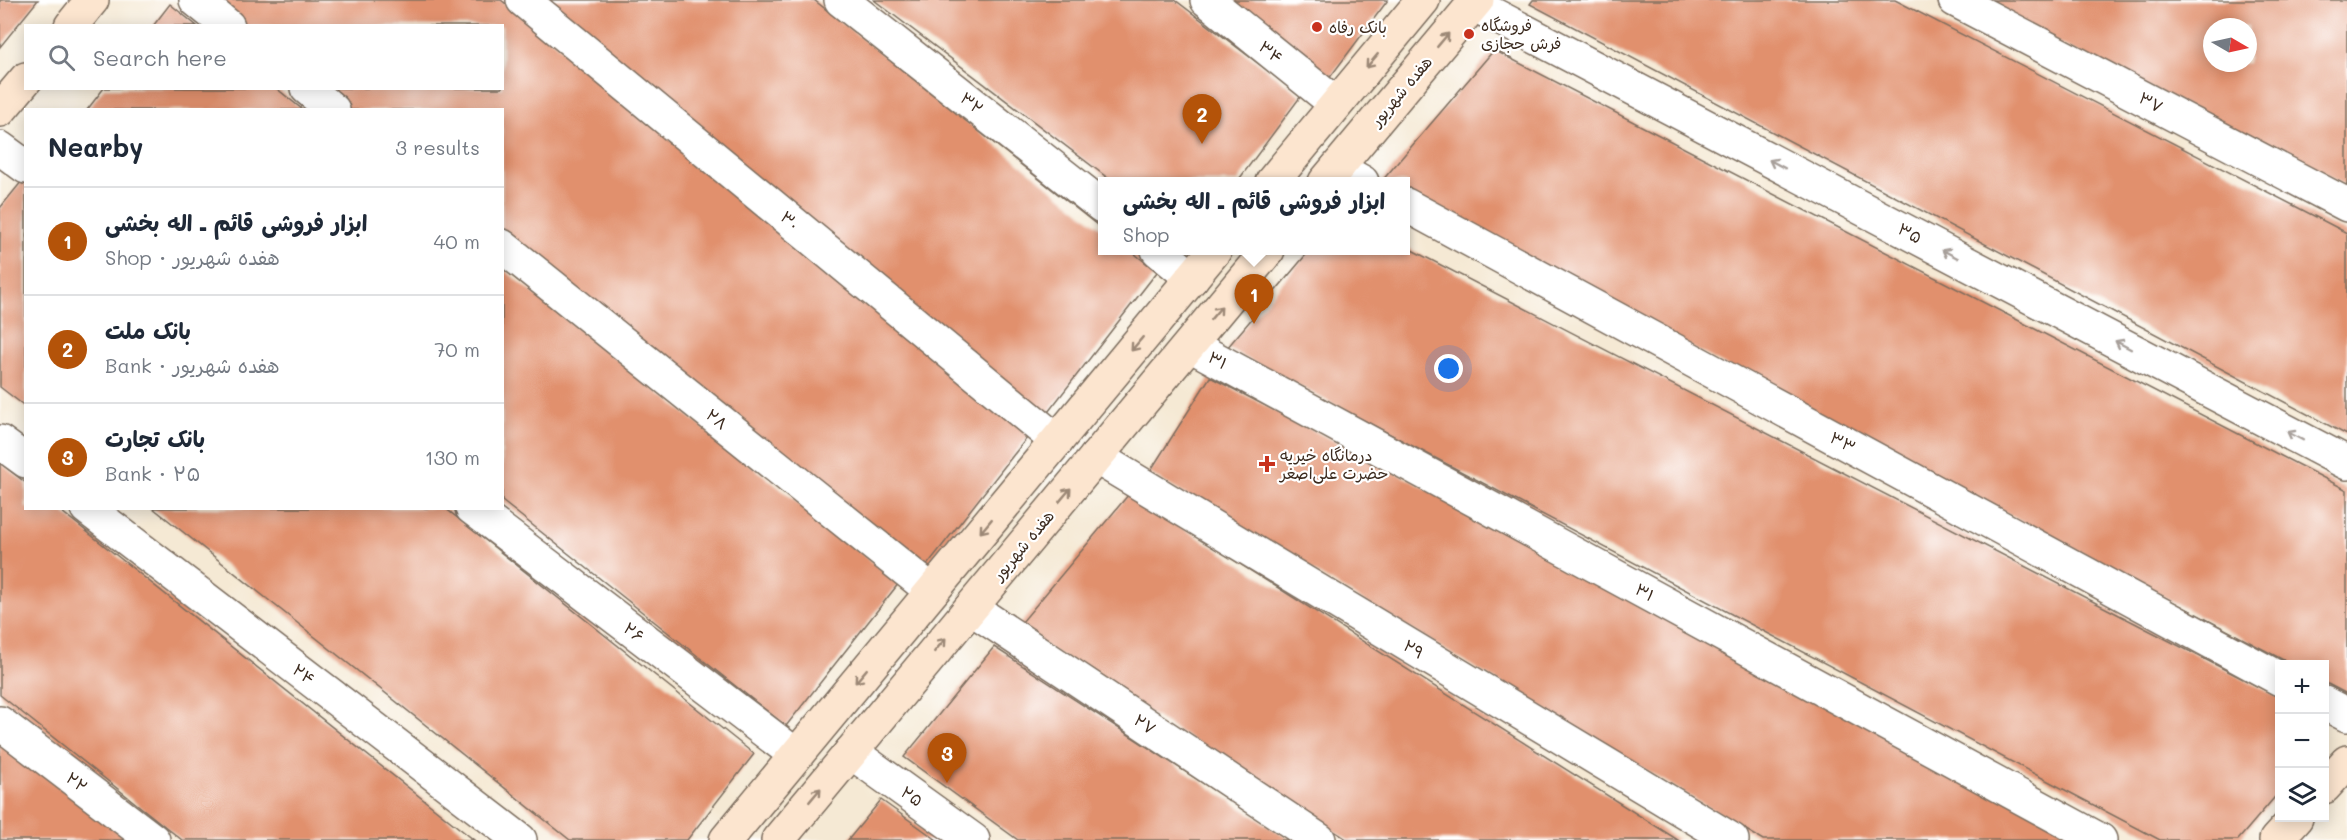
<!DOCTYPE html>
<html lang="en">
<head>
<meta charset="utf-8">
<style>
  body { margin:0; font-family:Mali,"Playpen Sans Arabic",sans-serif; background:#f2f2f3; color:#1f2937 }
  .controls { position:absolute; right:18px; bottom:18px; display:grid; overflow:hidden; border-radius:0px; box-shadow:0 3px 15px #0003 }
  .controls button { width:54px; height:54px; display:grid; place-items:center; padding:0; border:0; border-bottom:2px solid #e0e1e3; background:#fff; color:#1f2937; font:30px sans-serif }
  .compass { position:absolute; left:2203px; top:18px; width:54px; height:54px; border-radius:50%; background:#fff; box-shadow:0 3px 15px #0003; rotate:99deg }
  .you { position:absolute; left:1449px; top:369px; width:21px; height:21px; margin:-15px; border:4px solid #fff; border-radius:50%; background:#1a73e8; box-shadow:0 0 0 9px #1a73e833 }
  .badge { display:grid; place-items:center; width:39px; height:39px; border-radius:50%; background:#b45309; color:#fff; font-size:20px; font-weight:700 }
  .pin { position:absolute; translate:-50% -50px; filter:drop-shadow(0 2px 3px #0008) }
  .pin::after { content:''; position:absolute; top:32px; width:21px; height:18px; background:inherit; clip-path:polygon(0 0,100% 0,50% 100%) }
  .popup { position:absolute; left:1098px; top:177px; width:312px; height:78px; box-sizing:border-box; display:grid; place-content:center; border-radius:0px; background:#fff; filter:drop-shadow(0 2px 4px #0005); font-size:20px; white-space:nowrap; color:#747a83 }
  .popup b { font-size:22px; color:#1f2937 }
  .popup::after { content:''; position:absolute; left:50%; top:100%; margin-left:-12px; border:12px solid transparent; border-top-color:#fff }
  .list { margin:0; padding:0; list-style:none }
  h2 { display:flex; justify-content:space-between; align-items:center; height:78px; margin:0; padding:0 24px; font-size:26px }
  h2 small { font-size:20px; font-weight:400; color:#747a83 }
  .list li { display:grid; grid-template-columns:39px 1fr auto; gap:18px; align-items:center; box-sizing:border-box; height:108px; padding:0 24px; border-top:2px solid #e0e1e3 }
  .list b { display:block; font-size:22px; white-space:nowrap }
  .list p { margin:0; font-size:20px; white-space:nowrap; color:#747a83 }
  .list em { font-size:20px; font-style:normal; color:#747a83 }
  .icon { flex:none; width:33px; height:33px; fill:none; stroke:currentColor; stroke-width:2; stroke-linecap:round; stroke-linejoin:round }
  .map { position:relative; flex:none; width:2347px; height:840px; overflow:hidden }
  .search { position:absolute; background:#fff; box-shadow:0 3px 15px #0003; left:24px; top:24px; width:480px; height:66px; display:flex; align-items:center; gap:15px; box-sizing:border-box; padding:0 21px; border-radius:0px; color:#747a83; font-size:22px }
  .panel { position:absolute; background:#fff; box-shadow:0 3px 15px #0003; left:24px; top:108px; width:480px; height:402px; border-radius:0px }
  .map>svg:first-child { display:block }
</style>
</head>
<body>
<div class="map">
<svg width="2347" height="840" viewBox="0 0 2347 840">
  <rect width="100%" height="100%" fill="#fff"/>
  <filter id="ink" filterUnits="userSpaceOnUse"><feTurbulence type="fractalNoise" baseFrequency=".0167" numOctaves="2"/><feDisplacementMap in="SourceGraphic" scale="12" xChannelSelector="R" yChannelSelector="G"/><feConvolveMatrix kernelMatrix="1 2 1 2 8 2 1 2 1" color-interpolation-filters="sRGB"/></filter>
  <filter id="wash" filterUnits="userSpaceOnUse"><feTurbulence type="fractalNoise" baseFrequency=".008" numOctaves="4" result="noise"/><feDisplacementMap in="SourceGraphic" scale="24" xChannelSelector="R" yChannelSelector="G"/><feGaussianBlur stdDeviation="1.35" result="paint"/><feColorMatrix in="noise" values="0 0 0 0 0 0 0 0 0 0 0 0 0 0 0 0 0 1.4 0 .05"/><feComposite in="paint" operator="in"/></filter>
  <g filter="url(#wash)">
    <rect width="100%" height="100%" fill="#f5e9d4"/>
    <g id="blocks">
      <path fill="#e1906d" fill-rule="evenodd" d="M 0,0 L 38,0 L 0,47 Z
        M 208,0 L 501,0 L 1037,425 L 924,569 L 502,234 L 502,110 L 346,110 L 320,88 L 502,88 L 502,26 L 240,26 Z
        M 522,0 L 814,0 L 1102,229 L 1102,250 L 1130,250 L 1157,272 L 1045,416 Z
        M 874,0 L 1175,0 L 1301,96 L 1237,182 L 1113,182 Z
        M 1207,0 L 1388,0 L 1322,88 Z
        M 1533,0 L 1895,0 L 2347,233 L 2347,435 L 1530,4 Z
        M 1971,0 L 2347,0 L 2347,186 ZM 2212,27 L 2248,27 L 2248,63 L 2212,63 Z
        M 170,4 L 197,26 L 153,26 Z
        M 1494,50 L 2347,490 L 2347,694 L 2324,682 L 2324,664 L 2291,664 L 1406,197 L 1406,182 L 1381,182 Z
        M 104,88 L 276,88 L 303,110 L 87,110 Z
        M 26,176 L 26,407 L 0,387 L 0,208 Z
        M 1406,247 L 2280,698 L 2280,791 L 2238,840 L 2160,840 L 1227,348 L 1310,250 L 1406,250 Z
        M 502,268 L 899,583 L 786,726 L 502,501 Z
        M 1210,377 L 2108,840 L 1763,840 L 1149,473 Z
        M 0,463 L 26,483 L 26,508 L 57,508 L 474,840 L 182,840 L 0,695 Z
        M 1129,494 L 1678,840 L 1348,840 L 1017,628 Z
        M 153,508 L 445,508 L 754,754 L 687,840 L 570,840 Z
        M 994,647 L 1290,840 L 1018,840 L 904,757 Z
        M 0,738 L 129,840 L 0,840 Z
        M 881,800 L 937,840 L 848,840 Z"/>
    </g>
  </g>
  <g filter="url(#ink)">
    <use href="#blocks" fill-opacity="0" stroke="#7c6d5e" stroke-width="1.5"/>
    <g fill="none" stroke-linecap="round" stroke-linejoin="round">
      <g stroke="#7c6d5e" stroke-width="36">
        <path id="street" d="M 196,0 L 228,26
          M 523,0 L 1057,441
          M 841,0 L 1102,206
          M 1207,0 L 1336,104
          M 1955,0 L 2347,205
          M 1473,4 L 2347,463
          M 307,88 L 333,110
          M 0,148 L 26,167
          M 1337,168 L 1362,182
          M 1406,205 L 2280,679
          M 502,246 L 932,591
          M 1158,250 L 1192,278
          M 1190,345 L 2100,840
          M 0,442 L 26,461
          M 1096,457 L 1732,840
          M 87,508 L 520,840
          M 472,508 L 796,755
          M 971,608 L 1319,840
          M 2324,703 L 2347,715
          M 0,723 L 153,840
          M 851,752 L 973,840"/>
      </g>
      <g stroke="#7c6d5e" stroke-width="36">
        <path id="secondary" d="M 71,26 L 92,0
          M 0,110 L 26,79
          M 1272,182 L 1423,0
          M 1325,182 L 1477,0
          M 2324,787 L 2347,762
          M 726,840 L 1215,250
          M 778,840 L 1268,250
          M 2276,840 L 2296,818"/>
      </g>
      <use href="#street" stroke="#fff" stroke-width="33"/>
      <use href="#secondary" stroke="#fce5cf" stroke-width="33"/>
    </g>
    <defs><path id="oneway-shaft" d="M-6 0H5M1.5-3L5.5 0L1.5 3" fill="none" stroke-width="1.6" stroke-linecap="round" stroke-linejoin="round" transform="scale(1.5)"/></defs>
    <g stroke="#9c8876">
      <use href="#oneway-shaft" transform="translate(1443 40) rotate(-50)"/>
      <use href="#oneway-shaft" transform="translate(1372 61) rotate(130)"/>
      <use href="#oneway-shaft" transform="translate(1216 313) rotate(-50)"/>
      <use href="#oneway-shaft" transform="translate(1137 344) rotate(130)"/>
      <use href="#oneway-shaft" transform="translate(1065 495) rotate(-50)"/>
      <use href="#oneway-shaft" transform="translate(986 526) rotate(130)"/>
      <use href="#oneway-shaft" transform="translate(940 645) rotate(-50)"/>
      <use href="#oneway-shaft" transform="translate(861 676) rotate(130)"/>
      <use href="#oneway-shaft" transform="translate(815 795) rotate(-50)"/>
    </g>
    <g stroke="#a79f9a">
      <use href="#oneway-shaft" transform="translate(1777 164) rotate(-152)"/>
      <use href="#oneway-shaft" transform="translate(1950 254) rotate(-152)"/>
      <use href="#oneway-shaft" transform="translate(2123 345) rotate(-152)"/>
      <use href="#oneway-shaft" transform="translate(2295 436) rotate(-152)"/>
    </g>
  </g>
  <g fill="#c8321e" stroke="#fff" stroke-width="2">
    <circle cx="1317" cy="27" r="6"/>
    <circle cx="1469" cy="34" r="6"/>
    <path d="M1264 455h6v6h6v6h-6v6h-6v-6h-6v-6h6z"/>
  </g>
  <g text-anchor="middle" stroke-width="4.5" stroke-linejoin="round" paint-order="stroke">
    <g font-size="16" fill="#3b2a1e" stroke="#fff" text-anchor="start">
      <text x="1481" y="31">فروشگاه<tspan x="1481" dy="18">فرش حجازی</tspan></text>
      <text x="1329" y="33">بانک رفاه</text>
      <text x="1280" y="461">درمانگاه خیریه<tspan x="1280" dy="18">حضرت علی‌اصغر</tspan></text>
    </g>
    <g font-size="16" fill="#3b2a1e" stroke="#fff">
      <text transform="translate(1271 52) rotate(39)" y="6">۳۴</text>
      <text transform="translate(1401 91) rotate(-50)" y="6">هفده شهریور</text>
      <text transform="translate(2151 102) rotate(28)" y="6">۳۷</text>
      <text transform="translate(972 103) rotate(38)" y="6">۳۲</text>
      <text transform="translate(790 220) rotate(40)" y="6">۳۰</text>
      <text transform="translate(1910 233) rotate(28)" y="6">۳۵</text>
      <text transform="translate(1218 360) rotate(29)" y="6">۳۱</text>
      <text transform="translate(717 419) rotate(39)" y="6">۲۸</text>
      <text transform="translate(1843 442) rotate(28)" y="6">۳۳</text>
      <text transform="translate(1023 545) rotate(-50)" y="6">هفده شهریور</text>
      <text transform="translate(1645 592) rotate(29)" y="6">۳۱</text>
      <text transform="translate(634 632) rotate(37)" y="6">۲۶</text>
      <text transform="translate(1414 649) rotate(31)" y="6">۲۹</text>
      <text transform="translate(304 674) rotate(37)" y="6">۲۴</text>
      <text transform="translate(1145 724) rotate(34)" y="6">۲۷</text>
      <text transform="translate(77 782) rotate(37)" y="6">۲۲</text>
      <text transform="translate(912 796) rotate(36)" y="6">۲۵</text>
    </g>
  </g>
</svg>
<div class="controls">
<button>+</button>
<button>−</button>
<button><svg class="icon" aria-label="layers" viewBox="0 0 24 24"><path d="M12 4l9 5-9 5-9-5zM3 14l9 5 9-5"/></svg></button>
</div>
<svg class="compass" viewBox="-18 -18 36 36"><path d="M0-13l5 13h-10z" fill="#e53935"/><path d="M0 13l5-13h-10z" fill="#747a83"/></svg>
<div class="you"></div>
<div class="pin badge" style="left:1254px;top:324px">1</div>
<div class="popup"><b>ابزار فروشی قائم ـ اله بخشی</b>Shop</div>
<div class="pin badge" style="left:1202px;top:144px">2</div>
<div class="pin badge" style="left:947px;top:783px">3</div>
<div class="search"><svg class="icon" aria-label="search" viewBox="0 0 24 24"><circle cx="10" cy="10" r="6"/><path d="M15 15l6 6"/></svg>Search here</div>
<section class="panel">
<h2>Nearby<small>3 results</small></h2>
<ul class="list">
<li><span class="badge">1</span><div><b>ابزار فروشی قائم ـ اله بخشی</b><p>Shop · هفده شهریور</p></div><em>40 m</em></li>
<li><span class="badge">2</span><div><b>بانک ملت</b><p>Bank · هفده شهریور</p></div><em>70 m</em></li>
<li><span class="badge">3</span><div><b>بانک تجارت</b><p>Bank · ۲۵</p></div><em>130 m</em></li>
</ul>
</section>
</div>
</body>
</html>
